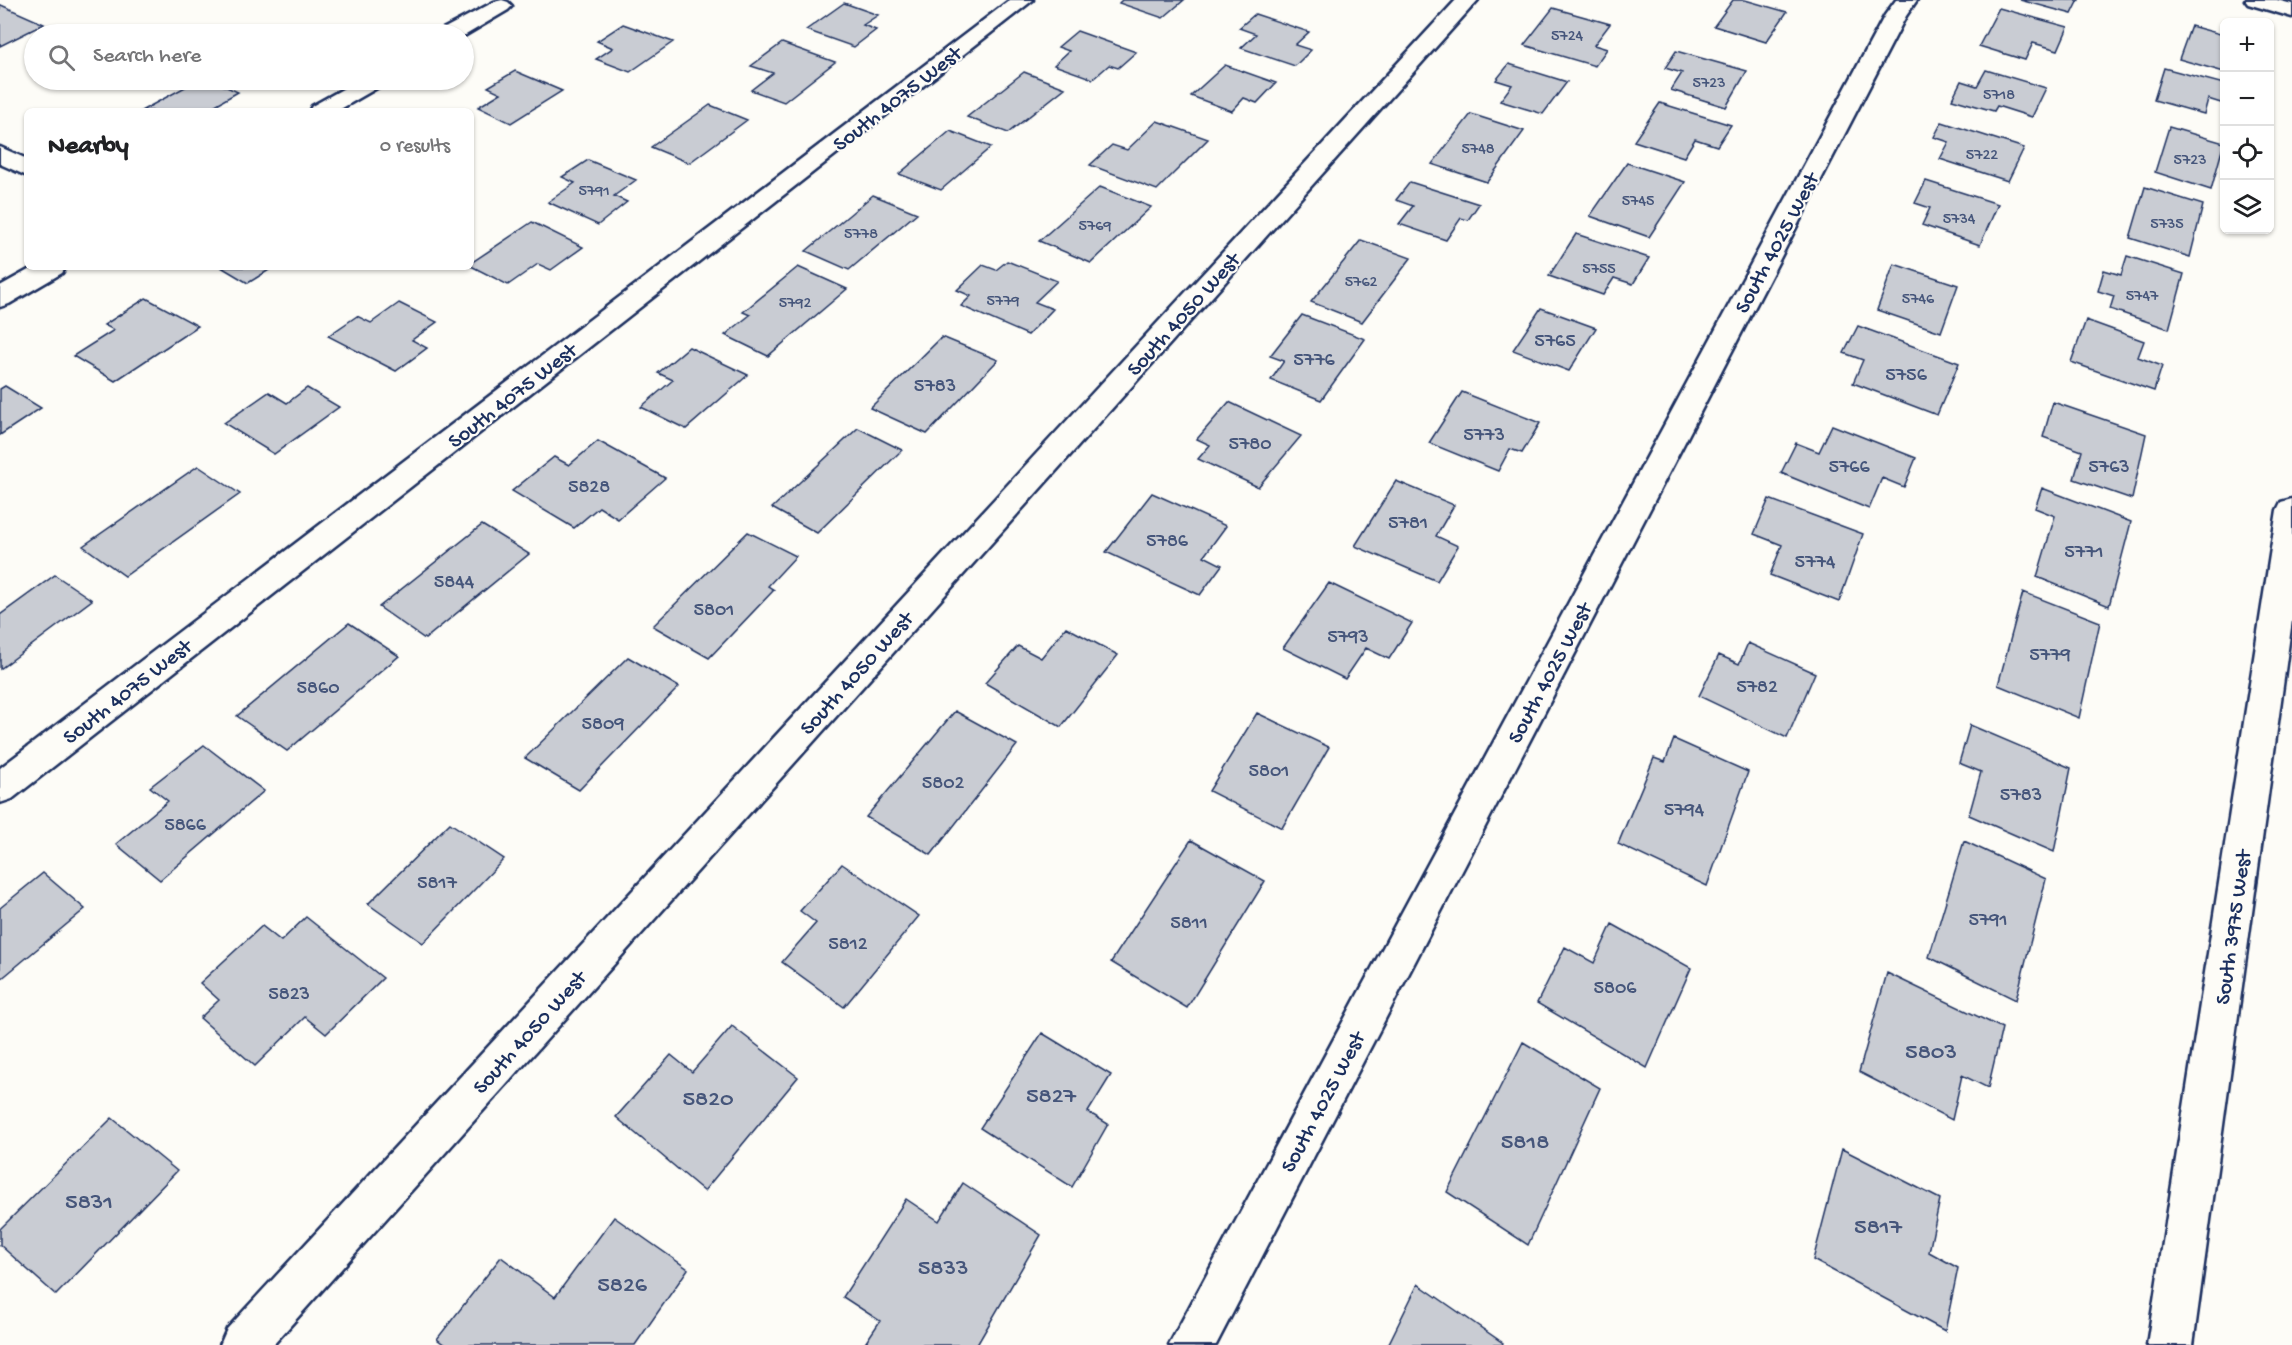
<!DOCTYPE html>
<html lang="en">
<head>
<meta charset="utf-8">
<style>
  body { margin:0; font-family:"Gochi Hand",sans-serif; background:#f2f2f2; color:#202124 }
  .controls { position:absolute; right:18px; top:18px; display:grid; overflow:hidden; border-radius:9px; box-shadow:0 2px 4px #0004 }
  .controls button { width:54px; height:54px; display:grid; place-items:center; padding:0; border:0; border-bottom:2px solid #e0e0e0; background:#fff; color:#202124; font:30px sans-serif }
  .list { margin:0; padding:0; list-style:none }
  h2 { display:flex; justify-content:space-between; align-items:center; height:78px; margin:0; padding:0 24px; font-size:26px }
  h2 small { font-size:20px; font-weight:400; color:#757577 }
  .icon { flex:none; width:33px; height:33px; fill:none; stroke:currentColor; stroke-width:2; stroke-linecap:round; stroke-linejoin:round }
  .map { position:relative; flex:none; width:2292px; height:1345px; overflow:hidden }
  .search { position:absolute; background:#fff; box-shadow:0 2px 4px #0004; left:24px; top:24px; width:450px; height:66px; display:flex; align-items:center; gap:15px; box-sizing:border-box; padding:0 21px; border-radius:33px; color:#757577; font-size:22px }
  .panel { position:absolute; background:#fff; box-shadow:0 2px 4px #0004; left:24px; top:108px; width:450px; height:162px; border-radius:9px }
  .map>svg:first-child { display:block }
</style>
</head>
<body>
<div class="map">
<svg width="2292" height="1345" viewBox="0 0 2292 1345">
  <rect width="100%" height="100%" fill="#fdfcf7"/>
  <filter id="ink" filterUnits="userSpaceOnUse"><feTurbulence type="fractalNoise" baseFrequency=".0167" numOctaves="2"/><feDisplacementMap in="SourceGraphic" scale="12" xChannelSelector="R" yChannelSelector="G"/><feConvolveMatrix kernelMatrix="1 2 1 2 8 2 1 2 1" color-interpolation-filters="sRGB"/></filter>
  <g filter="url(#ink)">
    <path fill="#c9ccd3" stroke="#1b2f5e" stroke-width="1.5" d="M 1122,0 L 1184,0 L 1163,18 L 1119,3 Z
      M 1733,0 L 1745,0 L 1787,12 L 1766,42 L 1714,26 Z
      M 2020,0 L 2079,0 L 2072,14 Z
      M 844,3 L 878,15 L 863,25 L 876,30 L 854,47 L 806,30 Z
      M 0,5 L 1,5 L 44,24 L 0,46 Z
      M 1553,8 L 1610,24 L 1594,45 L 1607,49 L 1595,66 L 1524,45 Z
      M 1999,8 L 2068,27 L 2058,50 L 2033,43 L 2025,60 L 1979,46 Z
      M 1255,14 L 1309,32 L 1295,45 L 1311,50 L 1295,66 L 1241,48 L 1256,34 L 1239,28 Z
      M 330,24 L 354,34 L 310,34 Z
      M 623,24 L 673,42 L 630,72 L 596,59 L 613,48 L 597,41 Z
      M 2191,26 L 2224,35 L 2224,72 L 2179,59 Z
      M 1077,31 L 1136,52 L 1118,68 L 1109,65 L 1093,79 L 1054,65 L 1069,51 L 1058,47 Z
      M 782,43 L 835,62 L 784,102 L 751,90 L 773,73 L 751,66 Z
      M 1676,51 L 1747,71 L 1726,107 L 1671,90 L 1682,73 L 1665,68 Z
      M 1509,64 L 1567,82 L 1543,114 L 1500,101 L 1512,85 L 1496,80 Z
      M 1225,65 L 1276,83 L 1257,103 L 1244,98 L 1232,111 L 1191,96 Z
      M 2164,68 L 2224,84 L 2224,104 L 2208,99 L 2204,114 L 2154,100 Z
      M 1986,70 L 2046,88 L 2032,117 L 1997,106 L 1994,111 L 1952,99 L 1961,81 L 1977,86 Z
      M 515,71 L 562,91 L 511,123 L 478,107 L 501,93 L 488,87 Z
      M 1024,72 L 1065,88 L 1008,133 L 967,117 Z
      M 61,80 L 93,80 L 76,88 Z
      M 198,80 L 211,80 L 238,92 L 205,111 L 141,111 Z
      M 1660,103 L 1731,125 L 1717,146 L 1695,139 L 1684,157 L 1634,141 Z
      M 710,105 L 747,120 L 689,163 L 651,147 Z
      M 1471,114 L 1524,131 L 1487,182 L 1432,164 Z
      M 1157,121 L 1208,139 L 1157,190 L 1090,165 L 1112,145 L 1127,150 Z
      M 1942,122 L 2024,148 L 2008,181 L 1940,159 L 1949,142 L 1934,137 Z
      M 2169,127 L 2224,143 L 2211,190 L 2155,172 Z
      M 950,131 L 991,147 L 941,190 L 899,174 Z
      M 588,160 L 636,180 L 614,196 L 627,202 L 598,225 L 548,202 L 575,183 L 562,177 Z
      M 1627,163 L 1685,182 L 1649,237 L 1590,216 Z
      M 1926,181 L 1998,204 L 1980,245 L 1922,225 L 1930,208 L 1915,203 Z
      M 1410,182 L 1479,204 L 1468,220 L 1461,218 L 1446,240 L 1399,224 L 1413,206 L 1396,200 Z
      M 1100,187 L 1151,207 L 1091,263 L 1039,241 Z
      M 2145,187 L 2203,205 L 2190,257 L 2130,238 Z
      M 873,195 L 917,213 L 849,270 L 806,251 Z
      M 532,222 L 583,247 L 551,270 L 538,264 L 508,285 L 471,266 L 471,263 Z
      M 1576,234 L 1649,258 L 1633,284 L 1614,278 L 1603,295 L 1549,276 Z
      M 1361,240 L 1411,258 L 1362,322 L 1311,302 Z
      M 2127,256 L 2184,274 L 2169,329 L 2110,309 L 2114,296 L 2098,291 L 2104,270 L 2121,275 Z
      M 1007,261 L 1057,281 L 1035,302 L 1053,309 L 1028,335 L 961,306 L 971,296 L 957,290 L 983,265 L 996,270 Z
      M 1894,264 L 1958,285 L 1941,332 L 1877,310 Z
      M 221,267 L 274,267 L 248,283 Z
      M 798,267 L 847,289 L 768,356 L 725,335 L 750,315 L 743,312 Z
      M 146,298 L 198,326 L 115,381 L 73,356 L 114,330 L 104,325 Z
      M 399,303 L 437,322 L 412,340 L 427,348 L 396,371 L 328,336 L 357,316 L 371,323 Z
      M 1541,308 L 1596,328 L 1569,371 L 1513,350 Z
      M 1302,315 L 1365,339 L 1321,400 L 1271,380 L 1284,361 L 1270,356 Z
      M 2086,320 L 2144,341 L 2138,357 L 2162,366 L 2154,391 L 2071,362 Z
      M 1858,326 L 1959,363 L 1937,415 L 1853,383 L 1863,360 L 1844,353 Z
      M 942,337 L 998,360 L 927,434 L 870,408 Z
      M 689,347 L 748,375 L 686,429 L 641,407 L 673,380 L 658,373 Z
      M 5,386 L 41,408 L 0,435 L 0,389 Z
      M 307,388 L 339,407 L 274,454 L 224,423 L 269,392 L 287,403 Z
      M 1462,392 L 1540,423 L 1522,453 L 1510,449 L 1498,471 L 1429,443 Z
      M 1229,402 L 1301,436 L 1258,487 L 1198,459 L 1210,445 L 1197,439 Z
      M 2053,402 L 2146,434 L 2132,499 L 2074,479 L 2082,451 L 2043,437 Z
      M 1832,425 L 1916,458 L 1904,487 L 1882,478 L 1869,509 L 1781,473 L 1796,443 L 1819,452 Z
      M 858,428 L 902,450 L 817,533 L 772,508 Z
      M 598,441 L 665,478 L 618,519 L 599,507 L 574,528 L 512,491 L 554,457 L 569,465 Z
      M 198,466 L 240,494 L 125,576 L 83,546 Z
      M 1396,481 L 1454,505 L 1436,536 L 1458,546 L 1437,581 L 1355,546 Z
      M 2042,488 L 2131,522 L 2109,606 L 2037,577 L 2055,516 L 2035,508 Z
      M 1152,493 L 1226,526 L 1204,556 L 1222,565 L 1200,595 L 1106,552 Z
      M 1769,499 L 1863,534 L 1839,602 L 1770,575 L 1782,545 L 1754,534 Z
      M 482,525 L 529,554 L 425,639 L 379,607 Z
      M 748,532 L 796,556 L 768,586 L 774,590 L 709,658 L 653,626 Z
      M 55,575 L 92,600 L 0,669 L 0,615 Z
      M 1329,583 L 1412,623 L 1389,659 L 1366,648 L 1345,679 L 1283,648 Z
      M 2023,592 L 2100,622 L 2079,718 L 1998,685 Z
      M 349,623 L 399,656 L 287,751 L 237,716 Z
      M 1066,627 L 1118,655 L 1061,727 L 985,683 L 1018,646 L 1041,658 Z
      M 1748,643 L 1815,673 L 1787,738 L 1699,696 L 1719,655 L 1739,664 Z
      M 628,657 L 679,687 L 579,790 L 525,758 Z
      M 955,711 L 1017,745 L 931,855 L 866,817 Z
      M 1257,713 L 1329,747 L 1282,828 L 1209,791 Z
      M 1970,725 L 2071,768 L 2054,852 L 1969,815 L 1981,772 L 1959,763 Z
      M 1674,739 L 1748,772 L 1707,886 L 1618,844 L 1654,758 L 1665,762 Z
      M 204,745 L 264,791 L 160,880 L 116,844 L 168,801 L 150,787 Z
      M 450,823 L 504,859 L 423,943 L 368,904 Z
      M 1191,840 L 1265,881 L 1187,1008 L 1111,962 Z
      M 1964,841 L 2046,879 L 2016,1000 L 1929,957 Z
      M 842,864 L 919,916 L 844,1007 L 782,962 L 816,923 L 800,911 Z
      M 43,873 L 85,909 L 0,980 L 0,908 Z
      M 306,917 L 383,978 L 326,1034 L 305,1017 L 255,1066 L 200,1018 L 219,1000 L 200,983 L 262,926 L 281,941 Z
      M 1612,924 L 1691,968 L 1647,1068 L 1537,1003 L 1565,947 L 1594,963 Z
      M 1887,973 L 2002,1028 L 1988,1088 L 1962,1075 L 1952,1120 L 1859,1072 Z
      M 732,1026 L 798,1077 L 704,1191 L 616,1117 L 671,1055 L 692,1072 Z
      M 1042,1033 L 1111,1075 L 1088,1112 L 1108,1124 L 1072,1187 L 980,1128 Z
      M 1523,1042 L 1600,1088 L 1528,1245 L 1447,1192 Z
      M 112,1118 L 177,1171 L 56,1295 L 0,1245 L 0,1229 Z
      M 1842,1149 L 1940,1199 L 1929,1252 L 1958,1268 L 1945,1331 L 1813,1260 Z
      M 963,1183 L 1041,1235 L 977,1345 L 864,1345 L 880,1321 L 843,1297 L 906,1199 L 939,1221 Z
      M 614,1217 L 688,1269 L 635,1345 L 445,1345 L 437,1339 L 501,1257 L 555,1297 Z
      M 1418,1284 L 1503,1343 L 1502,1345 L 1388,1345 Z"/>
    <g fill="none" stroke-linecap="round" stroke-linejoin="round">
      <g stroke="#1b2f5e" stroke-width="5">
        <path id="street" d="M 502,0 L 508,2 L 512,6 L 508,10 L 464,36 L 440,34 L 443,29 L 494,2 Z
          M 1010,0 L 1033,0 L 12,799 L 0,803 L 0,768 Z
          M 1456,0 L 1478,0 L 273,1345 L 220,1345 L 227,1329 Z
          M 1896,0 L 1917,0 L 1906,16 L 1216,1345 L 1169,1345 L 1885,15 Z
          M 2245,0 L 2277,0 L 2292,4 L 2292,17 L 2248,4 Z
          M 359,80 L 385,80 L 382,85 L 337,111 L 309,111 L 312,106 Z
          M 0,147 L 27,159 L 27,176 L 0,164 Z
          M 34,267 L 66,267 L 62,273 L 9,304 L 0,307 L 0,286 Z
          M 2292,499 L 2292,620 L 2193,1345 L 2147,1345 L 2277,510 L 2281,502 Z"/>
      </g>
      <use href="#street" fill="#fdfcf7" fill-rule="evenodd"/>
    </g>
  </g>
  <g text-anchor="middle" stroke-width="4.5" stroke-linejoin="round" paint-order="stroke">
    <g font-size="16" fill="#46567b">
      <text x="1567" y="40">5724</text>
      <text x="1709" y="87">5723</text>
      <text x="1999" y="99">5718</text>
      <text x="1478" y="153">5748</text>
      <text x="1982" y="159">5722</text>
      <text x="2190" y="164">5723</text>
      <text x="594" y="195">5791</text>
      <text x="1638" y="205">5745</text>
      <text x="1959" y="223">5734</text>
      <text x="2167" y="228">5735</text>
      <text x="1095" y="230">5769</text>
      <text x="861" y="238">5778</text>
      <text x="1599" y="273">5755</text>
      <text x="1361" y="286">5762</text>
      <text x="2142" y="300">5747</text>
      <text x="1918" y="303">5746</text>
      <text x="1003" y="305">5779</text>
      <text x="795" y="307">5792</text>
    </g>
    <g font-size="20" fill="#46567b">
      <text x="1555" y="346">5765</text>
      <text x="1314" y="365">5776</text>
      <text x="1906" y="380">5756</text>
      <text x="935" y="391">5783</text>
      <text x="1484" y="440">5773</text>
      <text x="1250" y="449">5780</text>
      <text x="1849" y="472">5766</text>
      <text x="2109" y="472">5763</text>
      <text x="589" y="492">5828</text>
      <text x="1408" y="528">5781</text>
      <text x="1167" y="546">5786</text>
      <text x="2084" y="557">5771</text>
      <text x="1815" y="567">5774</text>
      <text x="454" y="587">5844</text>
      <text x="714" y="615">5801</text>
      <text x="1348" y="642">5793</text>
      <text x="2050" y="660">5779</text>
      <text x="1757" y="692">5782</text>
      <text x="318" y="693">5860</text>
      <text x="603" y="729">5809</text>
      <text x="1269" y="776">5801</text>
      <text x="943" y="788">5802</text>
      <text x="2021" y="800">5783</text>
      <text x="1684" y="815">5794</text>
      <text x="185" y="830">5866</text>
      <text x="437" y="888">5817</text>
      <text x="1988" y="925">5791</text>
      <text x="1189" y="928">5811</text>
      <text x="848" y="949">5812</text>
      <text x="1615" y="993">5806</text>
      <text x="289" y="999">5823</text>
    </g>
    <g font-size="22" fill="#1b2f5e" stroke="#fdfcf7">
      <text transform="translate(896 97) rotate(-38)" y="8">South 4075 West</text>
      <text transform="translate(1775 242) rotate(-62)" y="8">South 4025 West</text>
      <text transform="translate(1182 313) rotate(-48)" y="8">South 4050 West</text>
      <text transform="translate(511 394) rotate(-38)" y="8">South 4075 West</text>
      <text transform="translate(855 672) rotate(-48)" y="8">South 4050 West</text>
      <text transform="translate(1548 672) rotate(-62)" y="8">South 4025 West</text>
      <text transform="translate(126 690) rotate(-38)" y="8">South 4075 West</text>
      <text transform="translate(2231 927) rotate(-82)" y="8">South 3975 West</text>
      <text transform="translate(528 1031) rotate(-48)" y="8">South 4050 West</text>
      <text transform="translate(1321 1101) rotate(-62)" y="8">South 4025 West</text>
    </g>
    <g font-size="24" fill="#46567b">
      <text x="1931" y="1058">5803</text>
      <text x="1051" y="1102">5827</text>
      <text x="708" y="1105">5820</text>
      <text x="1525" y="1148">5818</text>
      <text x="89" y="1208">5831</text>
      <text x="1878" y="1233">5817</text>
      <text x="943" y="1274">5833</text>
      <text x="622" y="1291">5826</text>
    </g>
  </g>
</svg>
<div class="controls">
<button>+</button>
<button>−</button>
<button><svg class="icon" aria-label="locate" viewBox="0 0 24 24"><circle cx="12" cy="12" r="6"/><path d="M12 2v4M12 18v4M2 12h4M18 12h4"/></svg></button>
<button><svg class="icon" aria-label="layers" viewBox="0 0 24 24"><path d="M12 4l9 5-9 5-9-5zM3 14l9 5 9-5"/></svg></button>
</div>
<div class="search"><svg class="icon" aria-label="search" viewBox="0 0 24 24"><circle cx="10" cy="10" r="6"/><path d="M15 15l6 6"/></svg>Search here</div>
<section class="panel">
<h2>Nearby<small>0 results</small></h2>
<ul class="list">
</ul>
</section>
</div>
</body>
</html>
